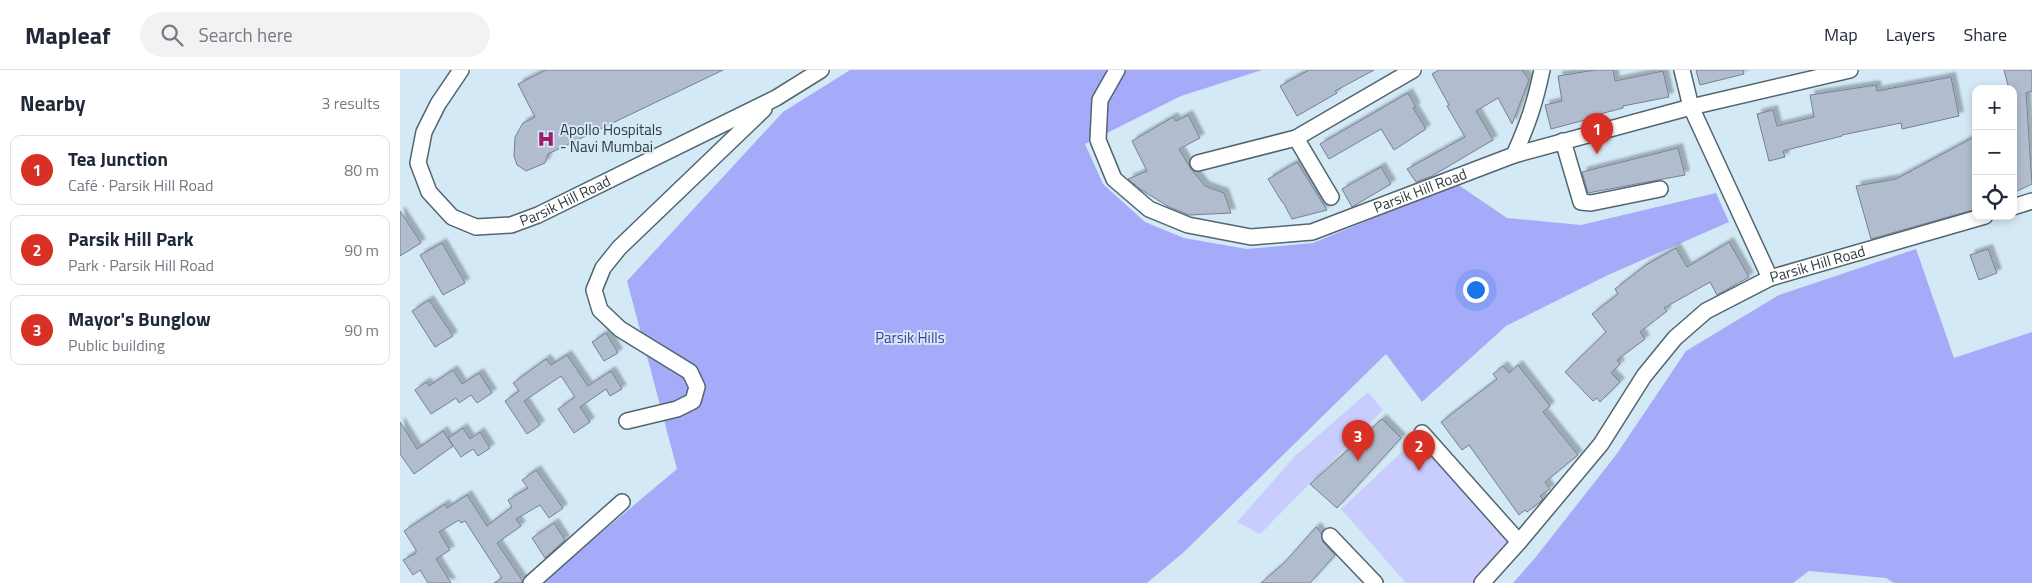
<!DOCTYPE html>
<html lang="en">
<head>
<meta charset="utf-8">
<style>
  body { margin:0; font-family:"Titillium Web",sans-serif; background:#f2f2f3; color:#1f2937 }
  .controls { position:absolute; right:15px; top:15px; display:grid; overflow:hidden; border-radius:10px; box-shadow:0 2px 8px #0003 }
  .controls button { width:45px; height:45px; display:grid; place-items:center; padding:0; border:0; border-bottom:1px solid #e0e1e3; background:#fff; color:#1f2937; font:25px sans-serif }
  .you { position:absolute; left:1075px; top:219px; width:18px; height:18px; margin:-12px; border:4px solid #fff; border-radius:50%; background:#1a73e8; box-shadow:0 0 0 8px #1a73e833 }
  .badge { display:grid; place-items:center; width:32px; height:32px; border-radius:50%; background:#d93025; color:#fff; font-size:16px; font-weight:700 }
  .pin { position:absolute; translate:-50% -41px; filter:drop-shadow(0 1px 2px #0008) }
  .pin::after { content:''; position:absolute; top:26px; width:18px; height:15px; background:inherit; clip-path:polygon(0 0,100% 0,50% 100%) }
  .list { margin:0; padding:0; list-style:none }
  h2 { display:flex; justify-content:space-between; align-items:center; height:65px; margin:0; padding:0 20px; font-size:21px }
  h2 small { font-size:16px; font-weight:400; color:#747a83 }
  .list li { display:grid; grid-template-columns:32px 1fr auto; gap:15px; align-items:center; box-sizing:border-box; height:70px; margin:0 10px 10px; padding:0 10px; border:1px solid #e0e1e3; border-radius:10px }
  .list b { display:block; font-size:19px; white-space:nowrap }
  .list p { margin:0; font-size:16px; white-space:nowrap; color:#747a83 }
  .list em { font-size:16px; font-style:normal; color:#747a83 }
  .icon { flex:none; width:28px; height:28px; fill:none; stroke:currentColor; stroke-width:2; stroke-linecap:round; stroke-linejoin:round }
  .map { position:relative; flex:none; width:1632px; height:513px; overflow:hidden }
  header { display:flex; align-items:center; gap:30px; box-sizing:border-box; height:70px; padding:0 25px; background:#fff; border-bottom:1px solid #e0e1e3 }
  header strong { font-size:24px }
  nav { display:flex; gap:28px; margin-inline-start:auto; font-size:18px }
  .search { width:350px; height:45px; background:#f2f2f3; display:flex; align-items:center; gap:12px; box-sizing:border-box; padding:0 18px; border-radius:28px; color:#747a83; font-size:19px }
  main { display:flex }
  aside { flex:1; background:#fff }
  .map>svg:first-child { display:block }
</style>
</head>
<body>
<header>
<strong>Mapleaf</strong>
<div class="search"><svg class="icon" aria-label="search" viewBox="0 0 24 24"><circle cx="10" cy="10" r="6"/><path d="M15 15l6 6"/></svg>Search here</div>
<nav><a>Map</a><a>Layers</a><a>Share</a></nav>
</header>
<main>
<aside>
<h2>Nearby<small>3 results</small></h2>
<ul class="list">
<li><span class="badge">1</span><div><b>Tea Junction</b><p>Café · Parsik Hill Road</p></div><em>80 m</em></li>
<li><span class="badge">2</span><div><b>Parsik Hill Park</b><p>Park · Parsik Hill Road</p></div><em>90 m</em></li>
<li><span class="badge">3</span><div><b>Mayor's Bunglow</b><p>Public building</p></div><em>90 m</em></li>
</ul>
</aside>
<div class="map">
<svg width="1632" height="513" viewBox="0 0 1632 513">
  <defs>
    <filter id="shadow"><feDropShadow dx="4.5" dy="-4.5" stdDeviation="1" flood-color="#0004"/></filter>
  </defs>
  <rect width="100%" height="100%" fill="#d4e9f6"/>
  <path fill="#c9cdfd" d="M 968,322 L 983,340 L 860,464 L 837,452 L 895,386 Z
    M 1022,363 L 1119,472 L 1082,513 L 1006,513 L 941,439 Z"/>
  <path fill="#a6abf9" d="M 450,0 L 862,0 L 781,26 L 685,74 L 703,114 L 745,152 L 784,168 L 847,179 L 913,173 L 1057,114 L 1107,148 L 1181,155 L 1316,123 L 1329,152 L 1208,205 L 1106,256 L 1022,332 L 986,284 L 784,482 L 747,513 L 141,513 L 277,399 L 227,211 L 383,42 Z
    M 1516,179 L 1554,288 L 1632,262 L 1632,513 L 1494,513 L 1486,508 L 1409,501 L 1393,513 L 1113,513 L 1135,488 L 1216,385 L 1286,281 L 1379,225 Z"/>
  <path fill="#b1bdcf" stroke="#758192" filter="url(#shadow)" d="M 146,0 L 323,0 L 148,84 L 145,93 L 126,101 L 117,95 L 114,86 L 115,67 L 123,53 L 135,47 L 118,14 Z
    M 909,0 L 974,0 L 935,21 L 937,23 L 897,46 L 880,16 Z
    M 1039,0 L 1122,0 L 1129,10 L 1112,54 L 1098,28 L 1076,41 L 1093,70 L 1032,106 L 1016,112 L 1007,99 L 1065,67 L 1047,36 L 1049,35 L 1032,4 Z
    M 1195,0 L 1213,0 L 1215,11 L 1263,1 L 1269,27 L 1223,36 L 1223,38 L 1200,44 L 1200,46 L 1151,59 L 1145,35 L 1162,31 L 1158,6 Z
    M 1296,0 L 1343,0 L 1344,4 L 1300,15 Z
    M 1604,0 L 1632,0 L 1632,21 L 1626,23 L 1632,114 L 1613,123 L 1613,19 L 1609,19 Z
    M 1551,7 L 1559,46 L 1502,59 L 1501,53 L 1442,65 L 1442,66 L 1383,81 L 1385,87 L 1369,91 L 1357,44 L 1373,40 L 1377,56 L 1414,47 L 1410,25 L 1476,15 L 1477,21 Z
    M 1008,23 L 1016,37 L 1013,38 L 1026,59 L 994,80 L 981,59 L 929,89 L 920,74 Z
    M 788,45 L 800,68 L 779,79 L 791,99 L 805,116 L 824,123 L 831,143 L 789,145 L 769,137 L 740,119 L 728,109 L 747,101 L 732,71 L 773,47 L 776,51 Z
    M 1576,66 L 1576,139 L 1471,169 L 1456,116 L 1496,109 Z
    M 1278,78 L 1285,105 L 1188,123 L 1182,102 Z
    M 897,92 L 927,140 L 892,149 L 883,132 L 882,132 L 868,109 Z
    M 981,97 L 991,114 L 952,137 L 942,119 Z
    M 0,141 L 21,173 L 0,186 Z
    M 1329,172 L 1349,207 L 1317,225 L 1310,212 L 1264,238 L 1267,241 L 1240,262 L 1245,269 L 1217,290 L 1220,294 L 1211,303 L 1220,312 L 1200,332 L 1197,328 L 1193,331 L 1165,302 L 1206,262 L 1192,244 L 1218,224 L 1215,219 L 1246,195 L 1276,178 L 1287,197 Z
    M 42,173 L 65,213 L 43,225 L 20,185 Z
    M 1588,179 L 1597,203 L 1579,210 L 1570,185 Z
    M 29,230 L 53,266 L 35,277 L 12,241 Z
    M 206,263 L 218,283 L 204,291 L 192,272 Z
    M 167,285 L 188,316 L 211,301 L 222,319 L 210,326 L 206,319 L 180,337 L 190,352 L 174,363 L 158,339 L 175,327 L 161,306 L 124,331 L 140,355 L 127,364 L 105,331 L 119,321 L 113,313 L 146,289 L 151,295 Z
    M 1118,295 L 1150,336 L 1143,342 L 1178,385 L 1145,412 L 1150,419 L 1140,426 L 1143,429 L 1139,433 L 1127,442 L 1125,440 L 1119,445 L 1069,375 L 1062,380 L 1041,352 L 1097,309 L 1093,304 L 1103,296 L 1109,303 Z
    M 53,300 L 62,314 L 79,303 L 92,323 L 77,333 L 71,325 L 59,333 L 56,328 L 31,344 L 15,320 L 26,312 L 29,316 Z
    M 982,349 L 1001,368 L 937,438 L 910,414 Z
    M 0,352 L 17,379 L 43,361 L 53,376 L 14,404 L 0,384 Z
    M 63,358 L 70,369 L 80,362 L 90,378 L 78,386 L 73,379 L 61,387 L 48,368 Z
    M 136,400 L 163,438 L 149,448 L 140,435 L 116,449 L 121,456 L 97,473 L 122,510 L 122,513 L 94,513 L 102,508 L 65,451 L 61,453 L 59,450 L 39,462 L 50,480 L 36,489 L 51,513 L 28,513 L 20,500 L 13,505 L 3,490 L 16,483 L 16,480 L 4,461 L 45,434 L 47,438 L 67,425 L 87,456 L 112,437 L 108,430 L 128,418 L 122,410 Z
    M 154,453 L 165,470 L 145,488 L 132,468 Z
    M 916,457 L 921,463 L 923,472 L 935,485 L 910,513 L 861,513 L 884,493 Z"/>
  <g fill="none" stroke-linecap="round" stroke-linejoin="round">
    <g stroke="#526570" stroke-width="18">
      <g id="street">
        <path id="s1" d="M 61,0 L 38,34 L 24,62 L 18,93 L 29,122 L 52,147 L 76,157 L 111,155 L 138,145 L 376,28 L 421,0"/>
        <path id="s2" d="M 717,0 L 700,30 L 698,70 L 714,109 L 749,139 L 788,155 L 851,167 L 912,162 L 1114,85 L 1291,37 L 1450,0"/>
        <path d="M 1282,0 L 1291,37 L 1370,208"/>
        <path d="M 1163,71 L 1181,132 L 1191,133 L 1260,119"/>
        <path d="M 1114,85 C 1128,54 1135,33 1142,0"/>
        <path d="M 798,93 L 896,68"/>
        <path d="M 931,127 L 896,68 L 1013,0"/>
        <path d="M 1613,137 L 1632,131"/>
        <path d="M 227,351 L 277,339 L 293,331 L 297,317 L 290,302 L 220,259 L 200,240 L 194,220 L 203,198 L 219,178 L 364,39"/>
        <path d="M 1022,363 L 1119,472"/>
        <path d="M 930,466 L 975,513"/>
        <path d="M 131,513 L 222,432"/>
        <path id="s3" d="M 1082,513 L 1119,472 L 1201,374 L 1244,306 L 1275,268 L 1306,241 L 1370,208 L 1585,146"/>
      </g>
    </g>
    <use href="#street" stroke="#fff" stroke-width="15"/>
  </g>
  <defs>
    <g id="hospital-bare" transform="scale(1.35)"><path d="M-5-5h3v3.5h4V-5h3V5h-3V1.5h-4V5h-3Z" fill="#9f1c6c" stroke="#d4e9f6" stroke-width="2.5" paint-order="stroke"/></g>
  </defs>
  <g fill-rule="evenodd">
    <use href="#hospital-bare" x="146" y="69"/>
  </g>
  <g text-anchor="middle" stroke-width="4" stroke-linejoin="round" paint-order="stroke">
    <g font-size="15" fill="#333b40" stroke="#d4e9f6" text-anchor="start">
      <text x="160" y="65">Apollo Hospitals<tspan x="160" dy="17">- Navi Mumbai</tspan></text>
    </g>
    <g font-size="15" fill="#333b40" stroke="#d4e9f6">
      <text dy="5" stroke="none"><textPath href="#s2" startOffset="446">Parsik Hill Road</textPath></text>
      <text dy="5" stroke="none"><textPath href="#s1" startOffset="289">Parsik Hill Road</textPath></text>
      <text dy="5" stroke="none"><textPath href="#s3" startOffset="475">Parsik Hill Road</textPath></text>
    </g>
    <g font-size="15" fill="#433e97" stroke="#d4e9f6">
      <text x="510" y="273">Parsik Hills</text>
    </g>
  </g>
</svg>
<div class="controls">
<button>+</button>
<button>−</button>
<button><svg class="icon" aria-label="locate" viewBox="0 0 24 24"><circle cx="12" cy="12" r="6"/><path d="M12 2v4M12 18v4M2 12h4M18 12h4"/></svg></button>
</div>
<div class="you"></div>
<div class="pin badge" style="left:1197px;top:84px">1</div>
<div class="pin badge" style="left:1019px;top:401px">2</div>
<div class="pin badge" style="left:958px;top:391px">3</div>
</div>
</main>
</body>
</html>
